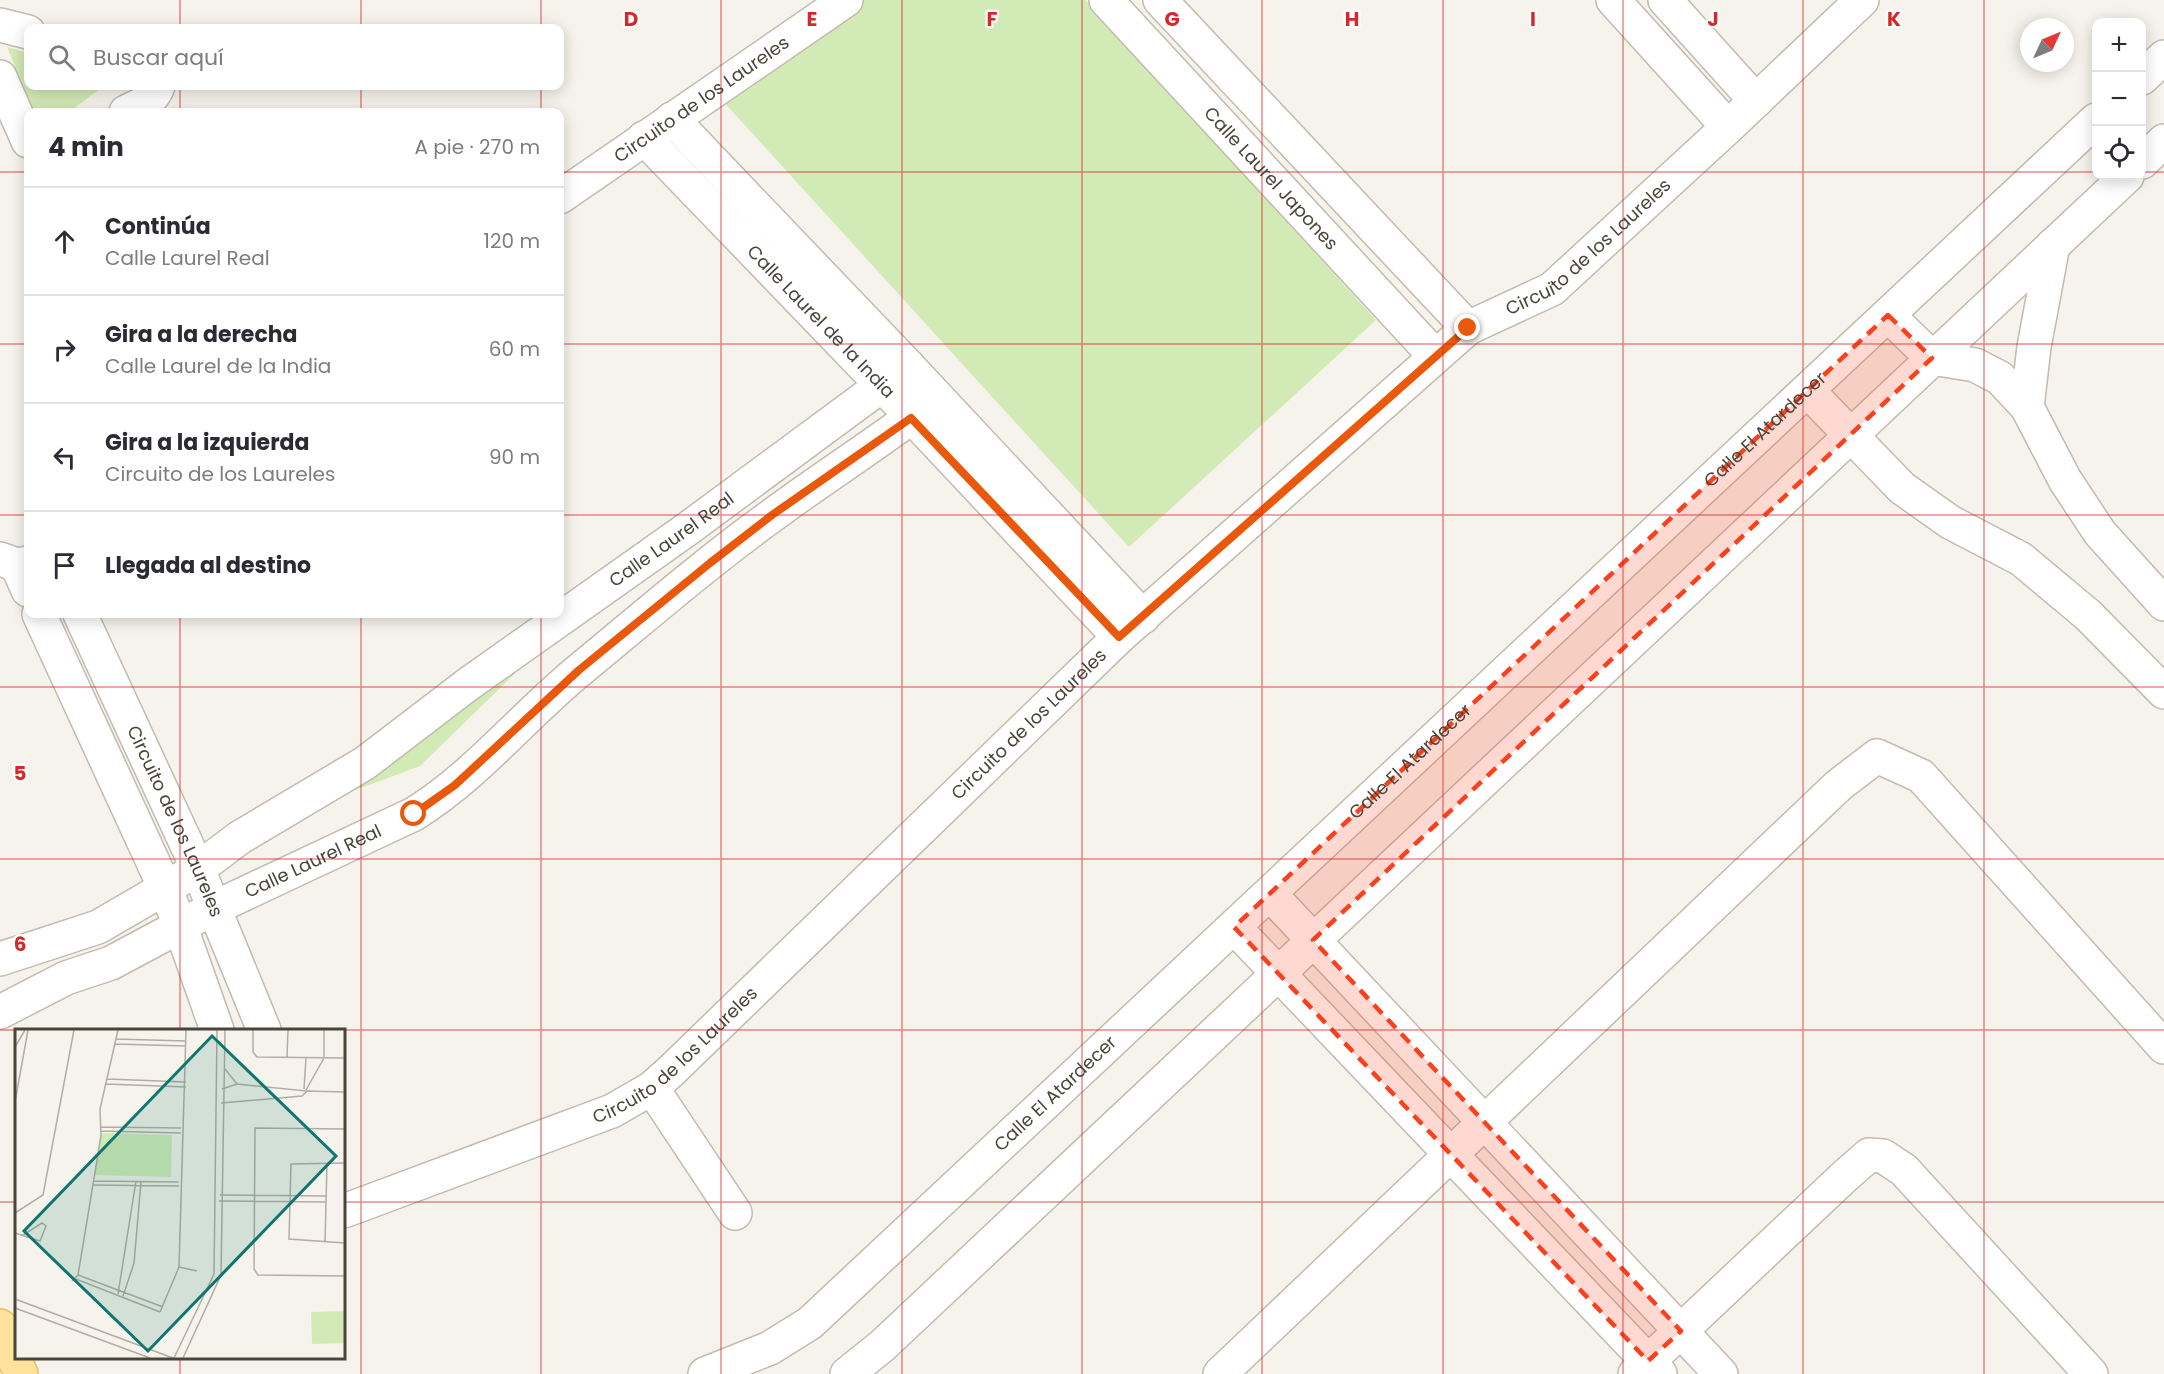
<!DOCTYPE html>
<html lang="es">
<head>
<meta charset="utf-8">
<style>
  body { margin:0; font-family:Poppins,sans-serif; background:#f2f2f3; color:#2b2b33 }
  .controls { position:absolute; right:18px; top:18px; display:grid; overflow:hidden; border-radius:12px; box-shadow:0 3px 15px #0003 }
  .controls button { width:54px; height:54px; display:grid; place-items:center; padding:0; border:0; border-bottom:2px solid #e1e1e2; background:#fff; color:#2b2b33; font:30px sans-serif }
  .compass { position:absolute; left:2020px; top:18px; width:54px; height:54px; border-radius:50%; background:#fff; box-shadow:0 3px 15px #0003; rotate:46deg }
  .stop { position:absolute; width:18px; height:18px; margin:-14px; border:4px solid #ea580c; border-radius:50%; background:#fff }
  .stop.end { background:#ea580c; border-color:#fff; box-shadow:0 2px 6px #0008 }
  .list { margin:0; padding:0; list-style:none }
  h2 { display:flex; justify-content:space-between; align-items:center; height:78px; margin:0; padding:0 24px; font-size:26px }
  h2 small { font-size:20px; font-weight:400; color:#7c7c81 }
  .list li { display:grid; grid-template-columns:39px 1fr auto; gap:18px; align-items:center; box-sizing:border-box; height:108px; padding:0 24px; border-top:2px solid #e1e1e2 }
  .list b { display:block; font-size:22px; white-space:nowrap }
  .list p { margin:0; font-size:20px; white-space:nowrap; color:#7c7c81 }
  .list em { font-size:20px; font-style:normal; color:#7c7c81 }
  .icon { flex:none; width:33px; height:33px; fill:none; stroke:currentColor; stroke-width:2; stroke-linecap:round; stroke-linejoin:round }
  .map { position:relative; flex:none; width:2164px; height:1374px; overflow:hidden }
  .search { position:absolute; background:#fff; box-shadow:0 3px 15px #0003; left:24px; top:24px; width:540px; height:66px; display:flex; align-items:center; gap:15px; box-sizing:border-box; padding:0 21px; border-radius:12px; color:#7c7c81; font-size:22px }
  .panel { position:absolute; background:#fff; box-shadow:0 3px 15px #0003; left:24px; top:108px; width:540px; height:510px; border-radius:12px }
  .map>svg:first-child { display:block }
</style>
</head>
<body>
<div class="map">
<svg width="2164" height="1374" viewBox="0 0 2164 1374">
  <rect width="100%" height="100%" fill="#f6f3ec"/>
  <path fill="#d2eab5" d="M 836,0 L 1085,0 L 1376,320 L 1129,547 L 710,87 Z
    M 7,47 L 28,53 L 28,86 L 104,86 L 69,112 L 34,112 Z
    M 517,632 L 534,655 L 420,766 L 243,832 Z"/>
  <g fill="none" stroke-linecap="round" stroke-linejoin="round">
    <g stroke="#c2bbae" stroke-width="36">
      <g id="minor">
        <path id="s1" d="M 1106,0 L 1435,356"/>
        <path d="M 1160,0 L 1468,328"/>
        <path d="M 1613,0 L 1728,127"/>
        <path d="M 1665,0 L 1756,101"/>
        <path d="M 0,25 L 28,32"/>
        <path d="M 0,77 L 28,141"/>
        <path d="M 2142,78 L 2164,57"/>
        <path d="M 126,112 C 140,105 153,101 158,86"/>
        <path d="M 672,119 L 908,366 L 1143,617"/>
        <path id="s2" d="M 644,138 L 882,385 L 1119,637"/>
        <path d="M 2142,162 L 2164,141"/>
        <path id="s3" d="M 560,197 L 846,0"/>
        <path d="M 1888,315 L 1932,358 L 1975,365 L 2000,378 L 2027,407 L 2065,480 L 2100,533 L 2164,604"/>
        <path d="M 1808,391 L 1902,488 L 1950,522 L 2021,559 L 2088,615 L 2164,692"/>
        <path d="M 2027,407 L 2034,347 L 2053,245"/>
        <path d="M 0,559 L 17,565 L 28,563"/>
        <path d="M 17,565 L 28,590"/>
        <path d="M 39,614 L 165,888 L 180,925 L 217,1030"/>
        <path id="s4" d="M 80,614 L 198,869 L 264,1030"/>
        <path d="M 1270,894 L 1721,1374"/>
        <path d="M 1234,927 L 1660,1374"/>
        <path id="s5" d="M 0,959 L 98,927 L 198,869 L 239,838 L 365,763 L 467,685 L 686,530 L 908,366"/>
        <path id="s6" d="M 0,1012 L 66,978 L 111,963 L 214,908 L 414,814 C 477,775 524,715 582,668 C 644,617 705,564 770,517 C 825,476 883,440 937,398"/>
        <path d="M 652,1088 L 735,1213"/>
        <path id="s7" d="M 344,1211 L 612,1111 L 652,1088 L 671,1071 L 1119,637 L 1468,328 L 1552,289 L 1728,127 L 1862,0"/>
        <path id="s8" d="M 705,1374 L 770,1348 L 810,1323 L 2096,120"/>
        <path d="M 847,1374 L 882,1346 L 2127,176"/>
        <path d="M 1220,1374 L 1839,785 L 1877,756 L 1921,776 L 2164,1047"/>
        <path d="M 1635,1374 L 1845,1176 L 1869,1155 L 1883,1156 L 1904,1170 L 2091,1374"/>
      </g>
    </g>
    <g stroke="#e6c16a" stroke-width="36">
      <path id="major" d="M 0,1326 L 21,1374"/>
    </g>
    <use href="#minor" stroke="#fff" stroke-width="33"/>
    <use href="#major" stroke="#ffe39c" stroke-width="33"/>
  </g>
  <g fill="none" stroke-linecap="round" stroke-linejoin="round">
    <path stroke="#ea580c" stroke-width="8" d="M 414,814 L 455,785 L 579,670 L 710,563 L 772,515 L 911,418 L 1119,637 L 1468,328"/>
  </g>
  <path fill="#fc3f1d" fill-opacity="0.2" stroke="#fc3f1d" stroke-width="4.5" stroke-dasharray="12 8" stroke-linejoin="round" d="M 1888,315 L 1932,358 L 1313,940 L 1681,1331 L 1648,1361 L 1234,927 Z"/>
  <path fill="none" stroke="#d62828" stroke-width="1.5" stroke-opacity="0.55" d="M 180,0 L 180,28M 361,0 L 361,28M 541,0 L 541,28M 721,0 L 721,1374M 902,0 L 902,1374M 1082,0 L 1082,1374M 1262,0 L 1262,1374M 1443,0 L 1443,1374M 1623,0 L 1623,1374M 1803,0 L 1803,1374M 1984,0 L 1984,1374M 180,86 L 180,112M 361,86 L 361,112M 541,86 L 541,112M 0,172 L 28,172M 560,172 L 2096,172M 2142,172 L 2164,172M 0,344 L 28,344M 560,344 L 2164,344M 0,515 L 28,515M 560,515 L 2164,515M 180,614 L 180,1030M 361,614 L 361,1374M 541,614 L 541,1374M 0,687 L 2164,687M 0,859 L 2164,859M 0,1030 L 16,1030M 16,1030 L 344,1030M 344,1030 L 2164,1030M 0,1202 L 16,1202M 344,1202 L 2164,1202M 180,1358 L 180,1374"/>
  <g text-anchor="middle" stroke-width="4.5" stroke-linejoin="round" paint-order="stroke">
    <g font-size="18" fill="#4b4439" stroke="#fff">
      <text dy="6" stroke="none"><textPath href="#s3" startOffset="172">Circuito de los Laureles</textPath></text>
      <text dy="6" stroke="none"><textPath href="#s1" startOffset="243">Calle Laurel Japones</textPath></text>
      <text dy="6" stroke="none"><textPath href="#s7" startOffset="1594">Circuito de los Laureles</textPath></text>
      <text dy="6" stroke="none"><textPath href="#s2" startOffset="255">Calle Laurel de la India</textPath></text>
      <text dy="6" stroke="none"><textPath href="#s8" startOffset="1425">Calle El Atardecer</textPath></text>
      <text dy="6" stroke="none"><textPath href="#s5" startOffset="796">Calle Laurel Real</textPath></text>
      <text dy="6" stroke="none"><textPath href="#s7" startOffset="856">Circuito de los Laureles</textPath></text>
      <text dy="6" stroke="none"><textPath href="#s8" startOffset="939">Calle El Atardecer</textPath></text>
      <text dy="6" stroke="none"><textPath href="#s4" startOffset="228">Circuito de los Laureles</textPath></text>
      <text dy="6" stroke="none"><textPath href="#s6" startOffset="348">Calle Laurel Real</textPath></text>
      <text dy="6" stroke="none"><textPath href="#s7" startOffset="370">Circuito de los Laureles</textPath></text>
      <text dy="6" stroke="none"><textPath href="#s8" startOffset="453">Calle El Atardecer</textPath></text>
    </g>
  </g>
  <g transform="translate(15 1029)">
    <rect width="330" height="330" fill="#f6f3ec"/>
    <path d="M 85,104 L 157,106 L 156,148 L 79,146 ZM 330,282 L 330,314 L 297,315 L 296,283 Z" fill="#d2eab5"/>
    <path fill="none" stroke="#b2ada4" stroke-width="1.5" d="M 238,1 L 238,23 L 242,28 L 330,29M 101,10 L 171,12M 100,15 L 171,17M 0,18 L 10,1M 272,29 L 273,1M 210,40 L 222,55M 92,50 L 171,53M 91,55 L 171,58M 289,60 L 291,29M 291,61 L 309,29 L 309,1M 292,62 L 330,63M 0,73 L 13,1M 206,74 L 287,67 L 292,62 L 222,55 L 207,60M 86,98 L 166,99M 330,100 L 240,99 L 239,240 L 243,246 L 330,247M 86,102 L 166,104M 330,134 L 276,135 L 274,210 L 330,214M 78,152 L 164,153M 77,156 L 164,157M 205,166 L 311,167M 204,172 L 311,173M 0,184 L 28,166 L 59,1M 0,204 L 25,212 L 31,197 L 27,194 L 8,206M 310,213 L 312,134M 164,238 L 182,242M 63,246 L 148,278M 61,250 L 145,283M 57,252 L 63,246 L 86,107 L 85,80 L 103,1M 103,265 L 121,152M 108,267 L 119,234 L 126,153M 0,270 L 158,329M 0,279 L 135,329M 145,283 L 164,238 L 171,1M 159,329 L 199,245 L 202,1M 168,329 L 206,246 L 210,1"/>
    <path fill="#0f766e" fill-opacity="0.15" stroke="#0f766e" stroke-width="3" d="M 197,7 L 321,127 L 133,322 L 9,202 Z"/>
    <rect width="330" height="330" fill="none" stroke="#4b4439" stroke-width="3"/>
  </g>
  <g font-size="20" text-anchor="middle" font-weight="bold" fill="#d62828" stroke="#fff" stroke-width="4.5" stroke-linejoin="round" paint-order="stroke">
    <text x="631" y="26">D</text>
    <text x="812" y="26">E</text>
    <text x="992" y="26">F</text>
    <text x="1172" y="26">G</text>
    <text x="1352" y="26">H</text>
    <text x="1533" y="26">I</text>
    <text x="1713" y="26">J</text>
    <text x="1894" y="26">K</text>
    <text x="20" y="780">5</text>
    <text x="20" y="951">6</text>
  </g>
</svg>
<div class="controls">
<button>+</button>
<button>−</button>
<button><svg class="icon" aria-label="locate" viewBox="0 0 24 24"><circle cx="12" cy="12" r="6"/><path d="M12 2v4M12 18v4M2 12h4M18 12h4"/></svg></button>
</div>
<svg class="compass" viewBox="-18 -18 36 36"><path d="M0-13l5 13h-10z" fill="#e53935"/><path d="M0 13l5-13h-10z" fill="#7c7c81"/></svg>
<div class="stop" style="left:414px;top:814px"></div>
<div class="stop end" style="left:1468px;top:328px"></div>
<div class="search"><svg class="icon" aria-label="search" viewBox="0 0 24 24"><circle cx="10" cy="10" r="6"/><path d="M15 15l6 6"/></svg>Buscar aquí</div>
<section class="panel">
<h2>4 min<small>A pie · 270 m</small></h2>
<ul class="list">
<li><svg class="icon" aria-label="ahead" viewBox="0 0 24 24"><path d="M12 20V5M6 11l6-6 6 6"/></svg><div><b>Continúa</b><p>Calle Laurel Real</p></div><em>120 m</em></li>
<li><svg class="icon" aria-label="right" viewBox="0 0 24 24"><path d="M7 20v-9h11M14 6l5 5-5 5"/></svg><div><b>Gira a la derecha</b><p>Calle Laurel de la India</p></div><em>60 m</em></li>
<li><svg class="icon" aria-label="left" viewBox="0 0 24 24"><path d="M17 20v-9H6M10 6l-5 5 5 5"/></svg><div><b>Gira a la izquierda</b><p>Circuito de los Laureles</p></div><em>90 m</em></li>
<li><svg class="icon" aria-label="arrive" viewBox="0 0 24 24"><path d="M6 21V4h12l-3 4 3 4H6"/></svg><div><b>Llegada al destino</b></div></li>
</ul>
</section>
</div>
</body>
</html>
